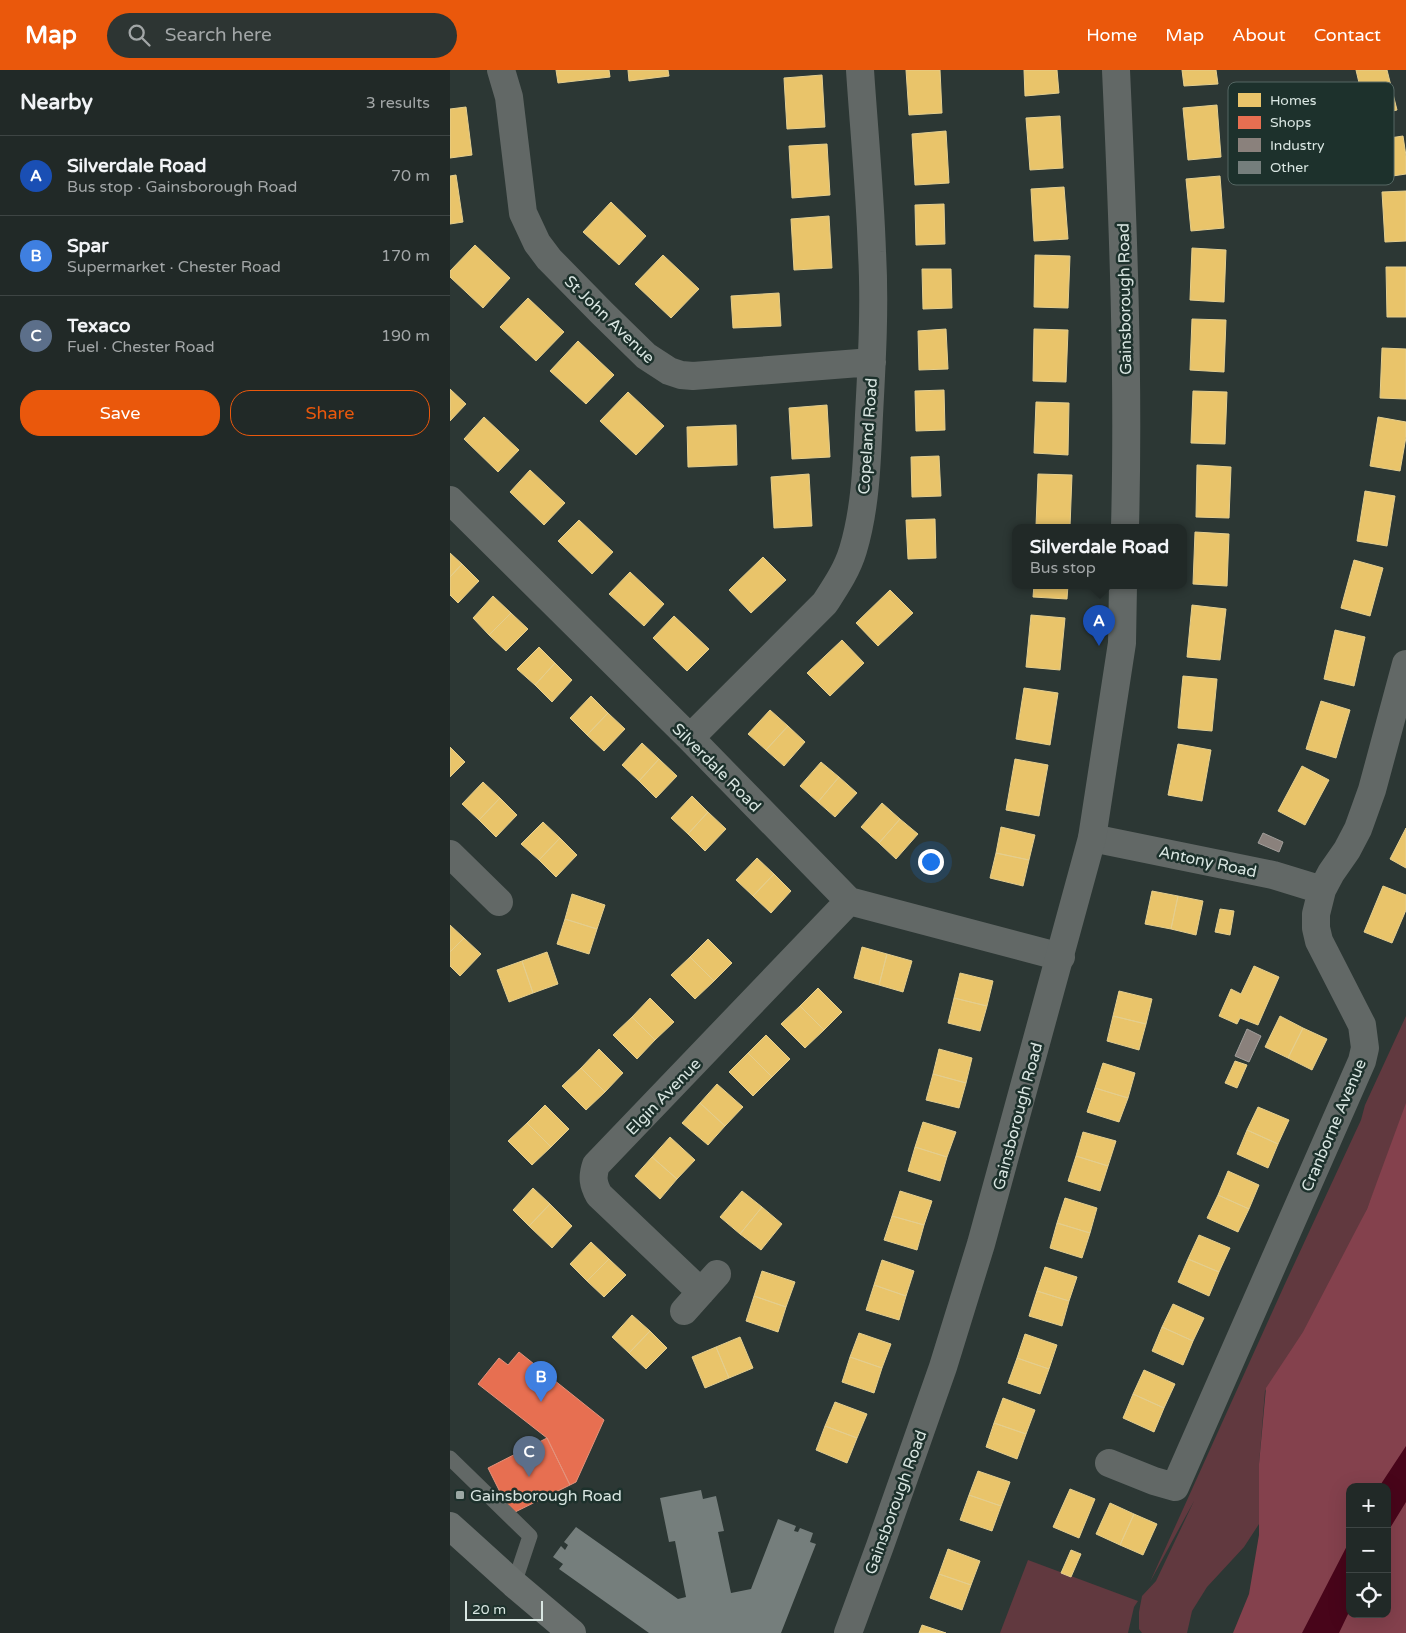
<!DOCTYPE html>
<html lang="en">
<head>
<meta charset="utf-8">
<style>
  body { margin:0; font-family:"Varela Round",sans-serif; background:#2d3533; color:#f1f3f6 }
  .controls { position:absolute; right:15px; bottom:15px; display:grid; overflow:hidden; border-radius:10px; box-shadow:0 5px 20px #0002 }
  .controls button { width:45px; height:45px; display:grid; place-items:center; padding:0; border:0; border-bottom:1px solid #3e4544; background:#212927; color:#f1f3f6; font:25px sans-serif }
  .scale { position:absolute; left:15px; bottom:12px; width:78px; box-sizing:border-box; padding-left:5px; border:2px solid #d9e6e2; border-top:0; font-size:14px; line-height:18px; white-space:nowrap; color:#d9e6e2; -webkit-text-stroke:4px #1d312c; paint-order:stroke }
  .you { position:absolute; left:480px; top:791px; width:18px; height:18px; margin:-12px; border:4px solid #fff; border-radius:50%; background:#1a73e8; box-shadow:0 0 0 8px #1a73e833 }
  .badge { display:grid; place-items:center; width:32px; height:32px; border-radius:50%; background:#ea580c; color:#fff; font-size:16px; font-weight:700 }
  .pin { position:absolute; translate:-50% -41px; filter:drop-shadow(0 1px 2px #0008) }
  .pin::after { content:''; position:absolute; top:26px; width:18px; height:15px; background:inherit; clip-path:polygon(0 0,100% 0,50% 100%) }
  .popup { position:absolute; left:562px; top:454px; width:175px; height:65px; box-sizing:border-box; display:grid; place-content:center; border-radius:10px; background:#212927; filter:drop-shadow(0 1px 4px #0005); font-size:16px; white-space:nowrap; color:#a2a6a7 }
  .popup b { font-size:19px; color:#f1f3f6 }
  .popup::after { content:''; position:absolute; left:50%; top:100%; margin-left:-10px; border:10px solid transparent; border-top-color:#212927 }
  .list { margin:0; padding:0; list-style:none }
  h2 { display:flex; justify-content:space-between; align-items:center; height:65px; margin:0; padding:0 20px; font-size:21px }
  h2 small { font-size:16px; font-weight:400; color:#a2a6a7 }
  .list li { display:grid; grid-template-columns:32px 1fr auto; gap:15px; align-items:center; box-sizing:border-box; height:80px; padding:0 20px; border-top:1px solid #3e4544 }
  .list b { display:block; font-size:19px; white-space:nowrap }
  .list p { margin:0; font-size:16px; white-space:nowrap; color:#a2a6a7 }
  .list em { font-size:16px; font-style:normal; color:#a2a6a7 }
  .actions { display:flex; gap:10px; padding:15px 20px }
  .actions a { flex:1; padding:11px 0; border:1px solid #ea580c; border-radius:20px; text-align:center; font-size:18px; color:#ea580c }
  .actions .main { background:#ea580c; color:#fff }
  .icon { flex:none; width:28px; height:28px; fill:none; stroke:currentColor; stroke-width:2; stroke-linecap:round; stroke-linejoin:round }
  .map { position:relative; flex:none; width:956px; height:1563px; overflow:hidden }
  header { display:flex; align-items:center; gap:30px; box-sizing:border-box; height:70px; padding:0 25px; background:#ea580c; color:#fff }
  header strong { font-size:24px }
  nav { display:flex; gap:28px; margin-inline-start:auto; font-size:18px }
  .search { width:350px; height:45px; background:#2d3533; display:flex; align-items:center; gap:12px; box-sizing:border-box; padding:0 18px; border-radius:28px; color:#a2a6a7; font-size:19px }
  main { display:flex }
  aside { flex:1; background:#212927 }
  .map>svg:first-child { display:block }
</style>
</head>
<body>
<header>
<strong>Map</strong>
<div class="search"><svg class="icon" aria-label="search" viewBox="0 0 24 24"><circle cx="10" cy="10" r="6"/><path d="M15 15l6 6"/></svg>Search here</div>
<nav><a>Home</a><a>Map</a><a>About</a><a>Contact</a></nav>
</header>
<main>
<aside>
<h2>Nearby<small>3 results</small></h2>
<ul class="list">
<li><span class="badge" style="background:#1a4fb4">A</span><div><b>Silverdale Road</b><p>Bus stop · Gainsborough Road</p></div><em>70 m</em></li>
<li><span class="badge" style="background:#3f7fe0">B</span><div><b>Spar</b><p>Supermarket · Chester Road</p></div><em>170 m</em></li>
<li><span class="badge" style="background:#5c6f8a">C</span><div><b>Texaco</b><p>Fuel · Chester Road</p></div><em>190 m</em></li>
</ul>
<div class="actions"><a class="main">Save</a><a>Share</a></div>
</aside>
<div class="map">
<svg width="956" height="1563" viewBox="0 0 956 1563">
  <rect width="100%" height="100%" fill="#2c3734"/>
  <path fill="#61393f" d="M 956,946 L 956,1035 L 941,1079 L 917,1139 L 867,1243 L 815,1321 L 809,1394 L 809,1454 L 794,1477 L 757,1517 L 742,1541 L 737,1563 L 692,1563 L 689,1559 L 689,1542 L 692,1526 L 706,1511 L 744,1431 L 700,1512 L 834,1216 L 911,1050 L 915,1035 Z
    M 578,1490 L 688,1531 L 684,1537 L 678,1563 L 550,1563 Z"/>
  <path fill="#84414d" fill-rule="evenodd" d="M 956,1033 L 956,1563 L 783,1563 L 799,1524 L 809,1465 L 809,1394 L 816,1318 L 853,1262 L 917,1139 ZM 900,1417 L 937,1417 L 937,1544 L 900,1544 Z"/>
  <path fill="#48051a" d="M 956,1376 L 956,1432 L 937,1463 L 937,1417 L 929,1417 Z
    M 900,1470 L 900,1540 L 889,1563 L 852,1563 Z"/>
  <path fill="#e9c46a" stroke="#e4ce8e" d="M 106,0 L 159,0 L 160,7 L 108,13 Z
    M 178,0 L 218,0 L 219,6 L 179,11 Z
    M 456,0 L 490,0 L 492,43 L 459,45 Z
    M 574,0 L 607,0 L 609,23 L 575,26 Z
    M 732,0 L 766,0 L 768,14 L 734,16 Z
    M 906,0 L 937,0 L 947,40 L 917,47 Z
    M 372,5 L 375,57 L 337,59 L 334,8 Z
    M 767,35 L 771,87 L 738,90 L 733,38 Z
    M 16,37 L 22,85 L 0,88 L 0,39 Z
    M 610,46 L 613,98 L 580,100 L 576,48 Z
    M 496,61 L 499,113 L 465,115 L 462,64 Z
    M 953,66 L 956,86 L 956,104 L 909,111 L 907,102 L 909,98 L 917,97 L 913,72 Z
    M 899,67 L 908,73 L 902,82 L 893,77 Z
    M 377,74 L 380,125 L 342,128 L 339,76 Z
    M 6,105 L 13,152 L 0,154 L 0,106 Z
    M 770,106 L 774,158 L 741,161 L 736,109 Z
    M 614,117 L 618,169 L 584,171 L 581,119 Z
    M 956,121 L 956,171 L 935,172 L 932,122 Z
    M 161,132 L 196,166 L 169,195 L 133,162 Z
    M 494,134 L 495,174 L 466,175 L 465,135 Z
    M 379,146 L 382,198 L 344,200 L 341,149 Z
    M 25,175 L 60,208 L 33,238 L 0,207 L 0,201 Z
    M 742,178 L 776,180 L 774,232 L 740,230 Z
    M 213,185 L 249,219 L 221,248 L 185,214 Z
    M 585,185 L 620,186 L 618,238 L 584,237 Z
    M 936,197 L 956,197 L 956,247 L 937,247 Z
    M 472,199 L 501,199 L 502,238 L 473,239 Z
    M 329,223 L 331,256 L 283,258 L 281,226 Z
    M 78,228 L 114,262 L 86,291 L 50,257 Z
    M 742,249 L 776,250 L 774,302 L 740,300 Z
    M 496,259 L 498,299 L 469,300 L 468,261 Z
    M 584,259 L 618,260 L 616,312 L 583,311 Z
    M 128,271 L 164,305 L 136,334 L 100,301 Z
    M 932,278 L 956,279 L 956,329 L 930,328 Z
    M 0,319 L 16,334 L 0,351 Z
    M 494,320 L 495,360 L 466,361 L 465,321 Z
    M 743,321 L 777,322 L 775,374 L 741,373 Z
    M 178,322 L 214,356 L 186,385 L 150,351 Z
    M 586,332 L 619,333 L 618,385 L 584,383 Z
    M 377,335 L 380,387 L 342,389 L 339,338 Z
    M 34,347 L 69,380 L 48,402 L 14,369 Z
    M 928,347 L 956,352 L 956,367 L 950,401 L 920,396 Z
    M 286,355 L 287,395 L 238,397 L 237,357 Z
    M 489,386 L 491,426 L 462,427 L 461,387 Z
    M 747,395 L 781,397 L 779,448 L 746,447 Z
    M 80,400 L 115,433 L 94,455 L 60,422 Z
    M 359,404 L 362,456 L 324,458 L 321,407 Z
    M 588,404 L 622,405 L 620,457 L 586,456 Z
    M 915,421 L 945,426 L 937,476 L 907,471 Z
    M 485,449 L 486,488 L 458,489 L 456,450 Z
    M 129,450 L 163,482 L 142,504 L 108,471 Z
    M 745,462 L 779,464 L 777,516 L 743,514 Z
    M 0,483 L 12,494 L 0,507 Z
    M 313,487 L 336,510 L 301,543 L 279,520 Z
    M 904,490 L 933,498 L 920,546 L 891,538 Z
    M 12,494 L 29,511 L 8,533 L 0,525 L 0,507 Z
    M 180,502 L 214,534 L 194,556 L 159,524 Z
    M 584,515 L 618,515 L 617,529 L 583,527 Z
    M 440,520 L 463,543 L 428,576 L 406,553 Z
    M 43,526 L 61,543 L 39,565 L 23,548 Z
    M 742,535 L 776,539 L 770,590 L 737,587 Z
    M 61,543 L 78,559 L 56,581 L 39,565 Z
    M 581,545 L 615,548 L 610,600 L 576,597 Z
    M 224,546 L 259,579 L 237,601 L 203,568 Z
    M 885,560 L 915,567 L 904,616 L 874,609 Z
    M 392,570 L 414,593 L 380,626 L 357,603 Z
    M 89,577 L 105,593 L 85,615 L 67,599 Z
    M 105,593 L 122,610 L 102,632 L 85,615 Z
    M 733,606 L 767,609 L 762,661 L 728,658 Z
    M 574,618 L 608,623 L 600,675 L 566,669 Z
    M 141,626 L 158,643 L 137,665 L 120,648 Z
    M 871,631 L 900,640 L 886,688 L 856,679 Z
    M 320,640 L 338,656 L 316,680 L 298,664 Z
    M 158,643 L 175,659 L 154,681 L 137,665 Z
    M 338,656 L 355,672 L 334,696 L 316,680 Z
    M 192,673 L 209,689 L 189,711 L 172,695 Z
    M 728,674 L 761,680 L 752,731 L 718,725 Z
    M 0,677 L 15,692 L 0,707 Z
    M 209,689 L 227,706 L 206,728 L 189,711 Z
    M 565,689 L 598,695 L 589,746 L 556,740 Z
    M 371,692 L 389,707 L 368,732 L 350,716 Z
    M 852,696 L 879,710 L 855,755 L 828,741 Z
    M 389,707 L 407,723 L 385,747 L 368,732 Z
    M 33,712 L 50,728 L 29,750 L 12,734 Z
    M 242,726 L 258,742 L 238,764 L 221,748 Z
    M 50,728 L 67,745 L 46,767 L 29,750 Z
    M 432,733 L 450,749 L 429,773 L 411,757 Z
    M 258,742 L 276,759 L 255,781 L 238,764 Z
    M 450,749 L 468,764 L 446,789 L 429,773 Z
    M 93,752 L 110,768 L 89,790 L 71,774 Z
    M 551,757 L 585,765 L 579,790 L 546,783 Z
    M 956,758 L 956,798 L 940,789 Z
    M 110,768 L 127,785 L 106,807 L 89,790 Z
    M 546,783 L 579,790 L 573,816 L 540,808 Z
    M 307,788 L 324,804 L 303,826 L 286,810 Z
    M 324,804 L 341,821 L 321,843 L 303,826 Z
    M 933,816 L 956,825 L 956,840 L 942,873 L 914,862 Z
    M 702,821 L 728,826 L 721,859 L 695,854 Z
    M 122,824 L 155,835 L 147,859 L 115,849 Z
    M 728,826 L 753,831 L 746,865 L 721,859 Z
    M 770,839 L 784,841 L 780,865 L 765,862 Z
    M 115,849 L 147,859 L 139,884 L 107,874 Z
    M 0,855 L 14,868 L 0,882 Z
    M 14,868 L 31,884 L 10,906 L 0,896 L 0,882 Z
    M 258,869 L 282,893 L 264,911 L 240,887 Z
    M 412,877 L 437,884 L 429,915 L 404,908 Z
    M 97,882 L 108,914 L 83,923 L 72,891 Z
    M 437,884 L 462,891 L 453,922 L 429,915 Z
    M 240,887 L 264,911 L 245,929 L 221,905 Z
    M 72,891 L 83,923 L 59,932 L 47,900 Z
    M 804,896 L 829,907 L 808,955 L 790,948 L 787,954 L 769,946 L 781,919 L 791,924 Z
    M 510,903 L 543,911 L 537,936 L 504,928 Z
    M 368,918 L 392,942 L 374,960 L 350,936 Z
    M 669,921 L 702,929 L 696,954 L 663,946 Z
    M 200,928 L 224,952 L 205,970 L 182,947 Z
    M 504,928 L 537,936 L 530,961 L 498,953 Z
    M 350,936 L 374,960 L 355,978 L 331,954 Z
    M 663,946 L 696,954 L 689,980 L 657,971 Z
    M 830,946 L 853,958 L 838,988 L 815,977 Z
    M 182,947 L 205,970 L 187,989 L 163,965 Z
    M 853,958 L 877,969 L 862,1000 L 838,988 Z
    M 316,965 L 340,989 L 322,1007 L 298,983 Z
    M 149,979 L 173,1003 L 155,1022 L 131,998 Z
    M 489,979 L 522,988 L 516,1013 L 483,1004 Z
    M 298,983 L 322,1007 L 303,1026 L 279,1002 Z
    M 785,991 L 797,995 L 787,1018 L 775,1013 Z
    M 653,993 L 685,1003 L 678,1028 L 645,1018 Z
    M 131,998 L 155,1022 L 136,1040 L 112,1016 Z
    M 483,1004 L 516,1013 L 509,1038 L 476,1030 Z
    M 267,1014 L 293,1037 L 275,1056 L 250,1033 Z
    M 645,1018 L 678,1028 L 669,1052 L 637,1042 Z
    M 250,1033 L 275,1056 L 258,1075 L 232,1053 Z
    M 95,1035 L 119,1059 L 101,1077 L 77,1053 Z
    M 808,1037 L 839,1050 L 828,1074 L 797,1060 Z
    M 473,1052 L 506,1062 L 497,1087 L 465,1077 Z
    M 77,1053 L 101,1077 L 82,1095 L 58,1071 Z
    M 797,1060 L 828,1074 L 818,1098 L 787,1084 Z
    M 633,1062 L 666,1071 L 658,1096 L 626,1086 Z
    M 220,1067 L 245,1090 L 227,1109 L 202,1087 Z
    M 465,1077 L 497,1087 L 490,1111 L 458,1101 Z
    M 626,1086 L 658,1096 L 650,1121 L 618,1111 Z
    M 202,1087 L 227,1109 L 210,1129 L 185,1106 Z
    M 778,1101 L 809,1115 L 799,1139 L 768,1125 Z
    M 83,1118 L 100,1134 L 79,1156 L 63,1140 Z
    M 292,1121 L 312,1137 L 290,1164 L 270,1147 Z
    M 450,1121 L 482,1131 L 474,1155 L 442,1146 Z
    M 768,1125 L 799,1139 L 788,1162 L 757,1148 Z
    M 615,1128 L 647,1138 L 640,1163 L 607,1153 Z
    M 100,1134 L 122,1156 L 102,1178 L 79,1156 Z
    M 312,1137 L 332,1154 L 311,1180 L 290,1164 Z
    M 442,1146 L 474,1155 L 467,1180 L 434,1170 Z
    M 607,1153 L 640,1163 L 632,1188 L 600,1178 Z
    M 749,1165 L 780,1178 L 769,1202 L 738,1189 Z
    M 141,1172 L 159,1189 L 137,1211 L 120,1194 Z
    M 159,1189 L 176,1205 L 154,1227 L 137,1211 Z
    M 738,1189 L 769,1202 L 759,1226 L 728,1212 Z
    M 432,1190 L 464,1201 L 456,1226 L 424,1215 Z
    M 595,1197 L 627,1207 L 619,1231 L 587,1221 Z
    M 312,1201 L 345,1212 L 336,1237 L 304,1226 Z
    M 424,1215 L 456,1226 L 449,1250 L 416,1240 Z
    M 587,1221 L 619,1231 L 612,1256 L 579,1246 Z
    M 304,1226 L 336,1237 L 328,1262 L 296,1251 Z
    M 723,1234 L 754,1248 L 743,1271 L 712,1257 Z
    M 182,1245 L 200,1261 L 179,1283 L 162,1267 Z
    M 712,1257 L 743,1271 L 733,1295 L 702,1281 Z
    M 200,1261 L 217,1278 L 196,1299 L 179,1283 Z
    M 409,1263 L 441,1274 L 432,1298 L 400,1287 Z
    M 575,1264 L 607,1275 L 599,1299 L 567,1288 Z
    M 290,1267 L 303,1298 L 279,1308 L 266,1277 Z
    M 266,1277 L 279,1308 L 255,1318 L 242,1287 Z
    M 400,1287 L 432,1298 L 424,1323 L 392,1312 Z
    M 567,1288 L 599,1299 L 590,1324 L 558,1313 Z
    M 694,1300 L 725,1314 L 714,1338 L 683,1324 Z
    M 683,1324 L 714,1338 L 704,1362 L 673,1348 Z
    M 553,1328 L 585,1340 L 576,1364 L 544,1353 Z
    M 385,1332 L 417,1344 L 407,1368 L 375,1356 Z
    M 544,1353 L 576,1364 L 567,1389 L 536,1377 Z
    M 375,1356 L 407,1368 L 397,1393 L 366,1380 Z
    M 528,1401 L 560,1412 L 551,1436 L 519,1425 Z
    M 620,1419 L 645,1429 L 629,1468 L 603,1457 Z
    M 519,1425 L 551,1436 L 542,1461 L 510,1450 Z
    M 660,1433 L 684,1444 L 670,1475 L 646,1464 Z
    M 684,1444 L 707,1454 L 693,1485 L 670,1475 Z
    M 498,1479 L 530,1491 L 521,1515 L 489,1504 Z
    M 621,1480 L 631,1484 L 621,1507 L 611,1503 Z
    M 489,1504 L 521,1515 L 512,1540 L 480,1528 Z
    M 472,1555 L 496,1563 L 469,1563 Z"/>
  <path fill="#e76f51" stroke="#e3937c" d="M 69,1282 L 154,1350 L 126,1412 L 120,1415 L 97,1368 L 28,1314 L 49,1288 L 58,1295 Z
    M 97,1368 L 120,1415 L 61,1444 L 38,1398 Z"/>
  <path fill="#8a817c" stroke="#a29f9b" d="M 813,763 L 833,772 L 829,782 L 808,773 Z
    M 797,959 L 811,966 L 799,992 L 785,986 Z"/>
  <path fill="#757e7c" d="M 251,1420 L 253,1429 L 266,1426 L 274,1461 L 268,1462 L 281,1523 L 301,1519 L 328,1449 L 346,1456 L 344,1461 L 348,1462 L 350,1458 L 363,1463 L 360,1472 L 366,1474 L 331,1563 L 199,1563 L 109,1499 L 113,1494 L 103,1487 L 111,1476 L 115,1480 L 118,1475 L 114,1472 L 126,1457 L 228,1529 L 236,1527 L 225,1471 L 219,1472 L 210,1428 Z"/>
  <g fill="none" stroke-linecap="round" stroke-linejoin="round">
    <path stroke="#626866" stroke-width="15" d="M 0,1388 L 80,1466 L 64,1514"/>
    <path stroke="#626866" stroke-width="28" d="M 51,0 L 59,27 L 73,143 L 87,173 L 99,189 L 152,243 L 196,286 L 219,301 L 231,305 L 243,306 L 422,292
      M 0,430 L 240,668 L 399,831 L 611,887
      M 240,668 L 375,533 C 386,516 397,500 403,480 C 416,437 417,389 419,345 C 422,290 425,236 422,182 C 420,121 414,60 410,0
      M 642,768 L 823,805 L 872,820
      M 0,784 L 49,832
      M 251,1222 L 149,1125 C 143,1114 142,1107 146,1095 L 399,831
      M 234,1241 L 267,1204
      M 659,1393 L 704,1411 L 725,1417 L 912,991 L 915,978 L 912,955 L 869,871 L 866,858 L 866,844 L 872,820 L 881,803 L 897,780 L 908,759 L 922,720 L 956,594"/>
    <path stroke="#626866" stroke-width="28" d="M 666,0 C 673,152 679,305 675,457
      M 398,1563 L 430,1476 L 493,1297 L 531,1174 L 642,768 L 672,573 L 673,515"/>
    <path stroke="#6a706e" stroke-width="28" d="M 0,1456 L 64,1514 L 122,1563"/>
  </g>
  <rect fill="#9ca9a5" stroke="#1d312c" stroke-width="2" x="5" y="1420" width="10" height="10" rx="2.5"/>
  <g text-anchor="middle" stroke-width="5" stroke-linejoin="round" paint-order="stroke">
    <g font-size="16" fill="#d9e6e2" stroke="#1d312c">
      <text transform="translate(674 229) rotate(-91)" y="6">Gainsborough Road</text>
      <text transform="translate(160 249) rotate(44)" y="6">St John Avenue</text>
      <text transform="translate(417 366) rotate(-86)" y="6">Copeland Road</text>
      <text transform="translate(267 697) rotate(45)" y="6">Silverdale Road</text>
      <text transform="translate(758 791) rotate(12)" y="6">Antony Road</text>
      <text transform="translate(213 1026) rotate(-46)" y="6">Elgin Avenue</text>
      <text transform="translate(567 1046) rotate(-75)" y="6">Gainsborough Road</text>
      <text transform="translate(883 1055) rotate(-67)" y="6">Cranborne Avenue</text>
      <text transform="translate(445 1432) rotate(-70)" y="6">Gainsborough Road</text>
    </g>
    <g font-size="16" fill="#d9e6e2" stroke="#1d312c" text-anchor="start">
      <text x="20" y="1431">Gainsborough Road</text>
    </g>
  </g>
  <rect x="778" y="12" width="166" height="103" rx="8" fill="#1d312c" stroke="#556763" stroke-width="1"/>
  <rect x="788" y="23" width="23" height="14" fill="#e9c46a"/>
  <rect x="788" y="46" width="23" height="13" fill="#e76f51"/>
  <rect x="788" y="68" width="23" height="14" fill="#8a817c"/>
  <rect x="788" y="91" width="23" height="13" fill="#757e7c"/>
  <g font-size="14" fill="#d9e6e2">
    <text x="820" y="35">Homes</text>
    <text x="820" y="57">Shops</text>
    <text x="820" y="80">Industry</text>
    <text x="820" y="102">Other</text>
  </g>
</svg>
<div class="controls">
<button>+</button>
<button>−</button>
<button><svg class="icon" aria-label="locate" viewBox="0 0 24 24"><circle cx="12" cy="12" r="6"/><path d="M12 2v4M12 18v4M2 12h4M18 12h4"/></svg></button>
</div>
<div class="scale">20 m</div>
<div class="you"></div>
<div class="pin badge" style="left:649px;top:576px;background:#1a4fb4">A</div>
<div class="popup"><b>Silverdale Road</b>Bus stop</div>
<div class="pin badge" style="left:91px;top:1332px;background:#3f7fe0">B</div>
<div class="pin badge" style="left:79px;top:1407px;background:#5c6f8a">C</div>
</div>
</main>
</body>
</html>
